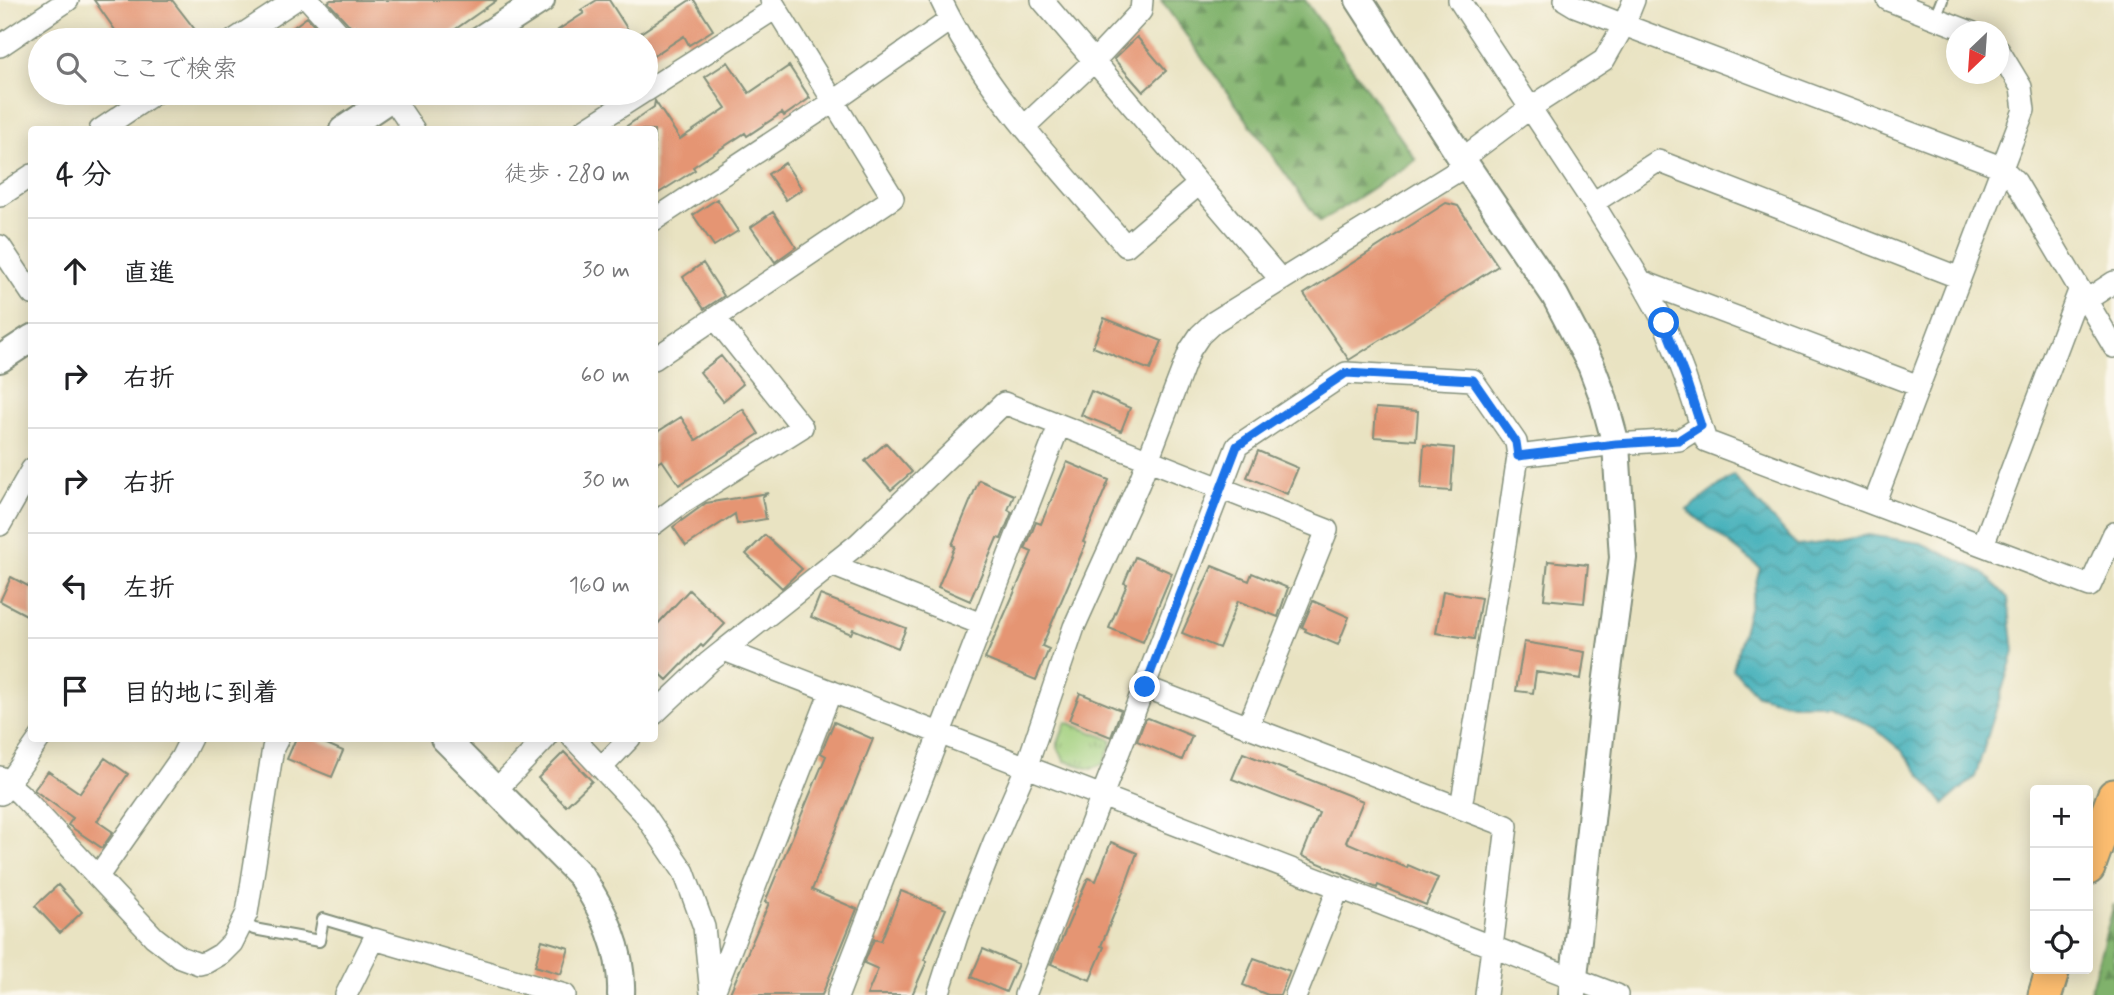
<!DOCTYPE html>
<html lang="ja">
<head>
<meta charset="utf-8">
<style>
  body { margin:0; font-family:Mynerve,"Klee One",sans-serif; background:#f2f2f2; color:#202124 }
  .controls { position:absolute; right:21px; bottom:21px; display:grid; overflow:hidden; border-radius:7px; box-shadow:0 4px 18px #0003 }
  .controls button { width:63px; height:63px; display:grid; place-items:center; padding:0; border:0; border-bottom:2px solid #e0e0e0; background:#fff; color:#202124; font:35px sans-serif }
  .compass { position:absolute; left:1946px; top:21px; width:63px; height:63px; border-radius:50%; background:#fff; box-shadow:0 4px 18px #0003; rotate:205deg }
  .stop { position:absolute; width:21px; height:21px; margin:-16px; border:5px solid #1a73e8; border-radius:50%; background:#fff }
  .stop.end { background:#1a73e8; border-color:#fff; box-shadow:0 2px 7px #0008 }
  .list { margin:0; padding:0; list-style:none }
  h2 { display:flex; justify-content:space-between; align-items:center; height:91px; margin:0; padding:0 28px; font-size:30px }
  h2 small { font-size:23px; font-weight:400; color:#757577 }
  .list li { display:grid; grid-template-columns:46px 1fr auto; gap:21px; align-items:center; box-sizing:border-box; height:105px; padding:0 28px; border-top:2px solid #e0e0e0 }
  .list b { display:block; font-size:26px; white-space:nowrap }
  .list em { font-size:23px; font-style:normal; color:#757577 }
  .icon { flex:none; width:38px; height:38px; fill:none; stroke:currentColor; stroke-width:2; stroke-linecap:round; stroke-linejoin:round }
  .map { position:relative; flex:none; width:2114px; height:995px; overflow:hidden }
  .search { position:absolute; background:#fff; box-shadow:0 4px 18px #0003; left:28px; top:28px; width:630px; height:77px; display:flex; align-items:center; gap:18px; box-sizing:border-box; padding:0 24px; border-radius:38px; color:#757577; font-size:26px }
  .panel { position:absolute; background:#fff; box-shadow:0 4px 18px #0003; left:28px; top:126px; width:630px; height:616px; border-radius:7px }
  .map>svg:first-child { display:block }
</style>
</head>
<body>
<div class="map">
<svg width="2114" height="995" viewBox="0 0 2114 995">
  <defs>
    <pattern id="forest-firs" width="22" height="20" patternUnits="userSpaceOnUse" patternTransform="scale(1.75)"><rect width="22" height="20" fill="#80b26c"/><path d="M5 1l3.5 6h-7zM16 11l3.5 6h-7z" fill="#68925a"/></pattern>
    <pattern id="park-tufts" width="24" height="20" patternUnits="userSpaceOnUse" patternTransform="scale(1.75)"><rect width="24" height="20" fill="#a0cf7d"/><path d="M3 7l-1-3M5 7V3M7 7l1-3M15 17l-1-3M17 17v-4M19 17l1-3" fill="none" stroke="#82a967"/></pattern>
    <pattern id="water-waves" width="16" height="10" patternUnits="userSpaceOnUse" patternTransform="scale(1.75)"><rect width="16" height="10" fill="#3fafb9"/><path d="M0 5q4-4 8 0t8 0" fill="none" stroke="#349097"/></pattern>
  </defs>
  <rect width="100%" height="100%" fill="#fbf7ec"/>
  <filter id="ink" filterUnits="userSpaceOnUse"><feTurbulence type="fractalNoise" baseFrequency=".0143" numOctaves="2"/><feDisplacementMap in="SourceGraphic" scale="14" xChannelSelector="R" yChannelSelector="G"/><feConvolveMatrix kernelMatrix="1 2 1 2 8 2 1 2 1" color-interpolation-filters="sRGB"/></filter>
  <filter id="wash" filterUnits="userSpaceOnUse"><feTurbulence type="fractalNoise" baseFrequency=".00686" numOctaves="4" result="noise"/><feDisplacementMap in="SourceGraphic" scale="28" xChannelSelector="R" yChannelSelector="G"/><feGaussianBlur stdDeviation="1.57" result="paint"/><feColorMatrix in="noise" values="0 0 0 0 0 0 0 0 0 0 0 0 0 0 0 0 0 1.4 0 .05"/><feComposite in="paint" operator="in"/></filter>
  <g filter="url(#wash)">
    <rect width="100%" height="100%" fill="#e9e3c2"/>
    <path fill="url(#forest-firs)" stroke="#507850" stroke-width="2" d="M 1161,0 L 1305,0 L 1416,160 L 1320,222 Z
      M 2114,904 L 2114,995 L 2089,995 Z"/>
    <path fill="url(#park-tufts)" stroke="#608658" stroke-width="2" d="M 1066,722 L 1112,740 L 1104,763 L 1091,769 L 1065,761 L 1057,746 Z"/>
    <path fill="url(#water-waves)" stroke="#2f7676" stroke-width="2" d="M 1733,475 L 1797,546 L 1839,541 L 1868,535 L 1921,543 L 1983,572 L 2008,598 L 2014,652 L 1975,777 L 1944,804 L 1902,751 L 1874,728 L 1829,704 L 1792,704 L 1757,695 L 1733,669 L 1760,568 L 1687,510 Z"/>
    <g id="blocks">
      <path fill="#e59573" d="M 94,0 L 172,0 L 203,40 L 122,40 Z
        M 331,0 L 497,0 L 440,40 L 369,40 L 363,31 L 361,33 L 356,26 L 353,29 L 328,2 Z
        M 597,0 L 609,0 L 630,33 L 618,40 L 565,40 L 558,30 L 584,13 L 581,10 Z
        M 690,0 L 694,0 L 713,30 L 689,45 L 684,36 L 650,58 L 646,51 L 646,40 L 639,40 L 636,36 Z
        M 307,17 L 328,40 L 276,40 Z
        M 1137,37 L 1166,71 L 1143,92 L 1114,59 Z
        M 728,62 L 749,93 L 789,66 L 810,98 L 784,116 L 782,113 L 747,136 L 745,133 L 693,167 L 695,170 L 654,196 L 654,130 L 621,130 L 654,107 L 655,101 L 680,139 L 726,108 L 705,77 Z
        M 785,163 L 802,189 L 786,200 L 768,174 Z
        M 717,199 L 738,231 L 714,246 L 693,215 Z
        M 1446,203 L 1458,206 L 1498,266 L 1349,360 L 1304,294 Z
        M 773,212 L 796,247 L 775,262 L 751,227 Z
        M 703,263 L 724,296 L 704,309 L 683,277 Z
        M 1104,318 L 1162,341 L 1150,370 L 1093,347 Z
        M 721,356 L 743,384 L 723,401 L 700,372 Z
        M 1091,391 L 1130,408 L 1121,431 L 1081,415 Z
        M 1376,408 L 1418,411 L 1416,440 L 1374,437 Z
        M 743,409 L 759,434 L 679,485 L 662,460 L 654,465 L 654,434 L 681,417 L 696,440 Z
        M 886,443 L 912,472 L 891,490 L 865,461 Z
        M 1424,445 L 1454,448 L 1451,491 L 1421,489 Z
        M 1258,451 L 1298,468 L 1287,494 L 1247,477 Z
        M 1067,462 L 1109,480 L 1083,542 L 1086,543 L 1042,646 L 1049,649 L 1036,680 L 985,659 L 1032,552 L 1025,549 L 1036,522 L 1041,524 Z
        M 979,480 L 1014,495 L 1008,510 L 1012,512 L 1001,539 L 997,538 L 970,601 L 938,587 L 955,546 L 952,545 Z
        M 768,493 L 762,497 L 766,519 L 737,524 L 735,514 L 686,546 L 673,527 L 706,503 Z
        M 765,535 L 802,569 L 782,588 L 746,554 Z
        M 1135,557 L 1172,573 L 1143,642 L 1109,628 L 1127,584 L 1124,583 Z
        M 1548,561 L 1588,565 L 1584,603 L 1544,599 Z
        M 1212,566 L 1249,581 L 1252,573 L 1288,588 L 1278,617 L 1238,601 L 1219,648 L 1182,633 Z
        M 11,577 L 32,588 L 32,618 L 0,601 Z
        M 689,590 L 725,624 L 703,647 L 701,645 L 667,680 L 654,668 L 654,628 Z
        M 1443,591 L 1481,598 L 1474,639 L 1436,633 Z
        M 820,595 L 906,628 L 898,648 L 853,629 L 851,634 L 811,617 Z
        M 1313,601 L 1349,617 L 1338,645 L 1305,631 L 1306,629 L 1302,627 Z
        M 1524,642 L 1585,652 L 1581,679 L 1536,672 L 1533,693 L 1516,691 Z
        M 1080,693 L 1121,710 L 1111,737 L 1069,720 Z
        M 1148,718 L 1192,736 L 1182,760 L 1137,741 L 1145,720 Z
        M 834,722 L 873,739 L 812,890 L 857,909 L 822,995 L 729,995 L 769,903 L 765,902 L 826,756 L 821,753 Z
        M 296,738 L 313,738 L 343,751 L 332,777 L 287,759 Z
        M 564,752 L 592,781 L 566,806 L 538,778 Z
        M 1243,753 L 1363,801 L 1346,842 L 1407,868 L 1408,865 L 1438,878 L 1426,905 L 1378,885 L 1377,888 L 1302,856 L 1319,813 L 1232,779 Z
        M 105,758 L 128,774 L 97,821 L 113,832 L 102,848 L 68,825 L 73,818 L 34,790 L 48,771 L 80,793 Z
        M 1111,842 L 1137,853 L 1123,892 L 1101,946 L 1104,947 L 1090,980 L 1051,964 L 1088,878 L 1096,881 Z
        M 58,885 L 82,912 L 60,933 L 35,906 Z
        M 901,891 L 946,909 L 924,960 L 927,961 L 912,995 L 867,995 L 878,969 L 864,963 L 874,939 L 881,941 Z
        M 542,940 L 569,948 L 561,974 L 535,966 Z
        M 983,949 L 1018,964 L 1006,992 L 971,977 Z
        M 1254,958 L 1290,971 L 1280,995 L 1268,995 L 1243,985 Z"/>
    </g>
  </g>
  <g filter="url(#ink)">
    <use href="#blocks" fill-opacity="0" stroke="#84907b" stroke-width="2"/>
    <g fill="none" stroke-linecap="round" stroke-linejoin="round">
      <g stroke="#84907b" stroke-width="14">
        <path id="service" d="M 1935,18 L 1942,0
          M 243,923 L 254,929 L 319,941 L 323,919 L 367,932 L 374,939"/>
      </g>
      <g stroke="#84907b" stroke-width="24">
        <path id="minor" d="M 309,0 L 345,40
          M 941,0 C 985,93 1060,168 1126,246 L 1199,184
          M 1042,0 L 1281,280
          M 1459,0 L 1593,203 L 1641,281 L 1664,322 L 1685,377 L 1706,441 L 2090,586 L 2114,533
          M 1565,0 L 1575,6 L 1624,25 L 2001,167 L 2016,182 L 2114,347
          M 1888,0 L 1971,32
          M 234,40 L 295,0
          M 0,46 L 68,0
          M 646,91 L 776,8
          M 389,93 L 414,130
          M 1024,127 L 1094,61 L 1141,11 L 1142,0
          M 100,130 L 155,93
          M 584,130 L 642,93
          M 1462,159 L 1530,108 L 1604,60 L 1624,25 L 1634,0
          M 0,196 L 32,175
          M 1593,203 L 1658,161 L 1960,278
          M 654,220 L 833,102 L 950,20
          M 0,246 L 32,294
          M 1641,281 L 1919,386
          M 2085,301 L 2114,282
          M 654,359 L 893,198 L 771,0
          M 1518,456 L 1616,444 L 1679,440 L 1701,426
          M 1874,504 L 2024,110 L 2021,87 L 1998,49
          M 654,524 L 683,502 L 802,427 L 715,318
          M 0,525 L 32,469
          M 1983,545 L 2079,291
          M 832,565 L 981,624
          M 1145,687 L 1507,826 L 1486,995
          M 654,714 L 709,662 L 724,650
          M 1248,727 L 1327,530 L 1004,403 L 858,544 L 724,650 L 1617,995
          M 573,738 L 643,812 L 684,872 L 704,927 L 711,993
          M 601,768 L 630,738
          M 0,777 L 20,794 L 154,937 L 180,957 L 199,964 L 207,962 L 221,954 L 232,943 L 247,913 L 273,748 L 278,738
          M 496,790 L 546,738
          M 1,794 L 40,738
          M 98,876 L 181,758 L 191,738
          M 346,995 L 374,939 L 565,995
          M 713,995 L 831,691
          M 838,995 L 1059,426
          M 938,995 L 957,936 L 994,842 L 1026,768 L 1074,627 L 1139,483 L 1190,350 L 1200,335 L 1214,322 L 1467,165
          M 1025,995 L 1237,446 L 1346,373 L 1473,380 L 1516,442 L 1518,456 L 1505,544 L 1461,807
          M 1296,995 L 1339,887"/>
      </g>
      <g stroke="#84907b" stroke-width="30">
        <path id="tertiary" d="M 1359,0 L 1462,159 L 1555,296 L 1591,365 L 1603,397 L 1616,444 L 1623,558 L 1605,692 L 1572,995
          M 479,40 L 541,0
          M 343,130 L 398,93
          M 0,359 L 32,338
          M 444,738 L 580,875 C 604,911 623,950 621,995"/>
      </g>
      <g stroke="#84907b" stroke-width="37">
        <path id="trunk" d="M 2088,868 L 2114,796
          M 2045,995 L 2053,969"/>
      </g>
      <use href="#service" stroke="#fff" stroke-width="10"/>
      <use href="#minor" stroke="#fff" stroke-width="21"/>
      <use href="#tertiary" stroke="#fff" stroke-width="26"/>
      <use href="#trunk" stroke="#fcbd6f" stroke-width="33"/>
    </g>
  </g>
  <g fill="none" stroke-linecap="round" stroke-linejoin="round" filter="url(#ink)">
    <path stroke="#1a73e8" stroke-width="9" d="M 1145,687 L 1237,446 L 1346,373 L 1473,380 L 1516,442 L 1518,456 L 1616,444 L 1679,440 L 1701,426 L 1685,377 L 1664,323"/>
  </g>
</svg>
<div class="controls">
<button>+</button>
<button>−</button>
<button><svg class="icon" aria-label="locate" viewBox="0 0 24 24"><circle cx="12" cy="12" r="6"/><path d="M12 2v4M12 18v4M2 12h4M18 12h4"/></svg></button>
</div>
<svg class="compass" viewBox="-18 -18 36 36"><path d="M0-13l5 13h-10z" fill="#e53935"/><path d="M0 13l5-13h-10z" fill="#757577"/></svg>
<div class="stop" style="left:1664px;top:323px"></div>
<div class="stop end" style="left:1145px;top:687px"></div>
<div class="search"><svg class="icon" aria-label="search" viewBox="0 0 24 24"><circle cx="10" cy="10" r="6"/><path d="M15 15l6 6"/></svg>ここで検索</div>
<section class="panel">
<h2>4 分<small>徒歩 · 280 m</small></h2>
<ul class="list">
<li><svg class="icon" aria-label="ahead" viewBox="0 0 24 24"><path d="M12 20V5M6 11l6-6 6 6"/></svg><div><b>直進</b></div><em>30 m</em></li>
<li><svg class="icon" aria-label="right" viewBox="0 0 24 24"><path d="M7 20v-9h11M14 6l5 5-5 5"/></svg><div><b>右折</b></div><em>60 m</em></li>
<li><svg class="icon" aria-label="right" viewBox="0 0 24 24"><path d="M7 20v-9h11M14 6l5 5-5 5"/></svg><div><b>右折</b></div><em>30 m</em></li>
<li><svg class="icon" aria-label="left" viewBox="0 0 24 24"><path d="M17 20v-9H6M10 6l-5 5 5 5"/></svg><div><b>左折</b></div><em>160 m</em></li>
<li><svg class="icon" aria-label="arrive" viewBox="0 0 24 24"><path d="M6 21V4h12l-3 4 3 4H6"/></svg><div><b>目的地に到着</b></div></li>
</ul>
</section>
</div>
</body>
</html>
